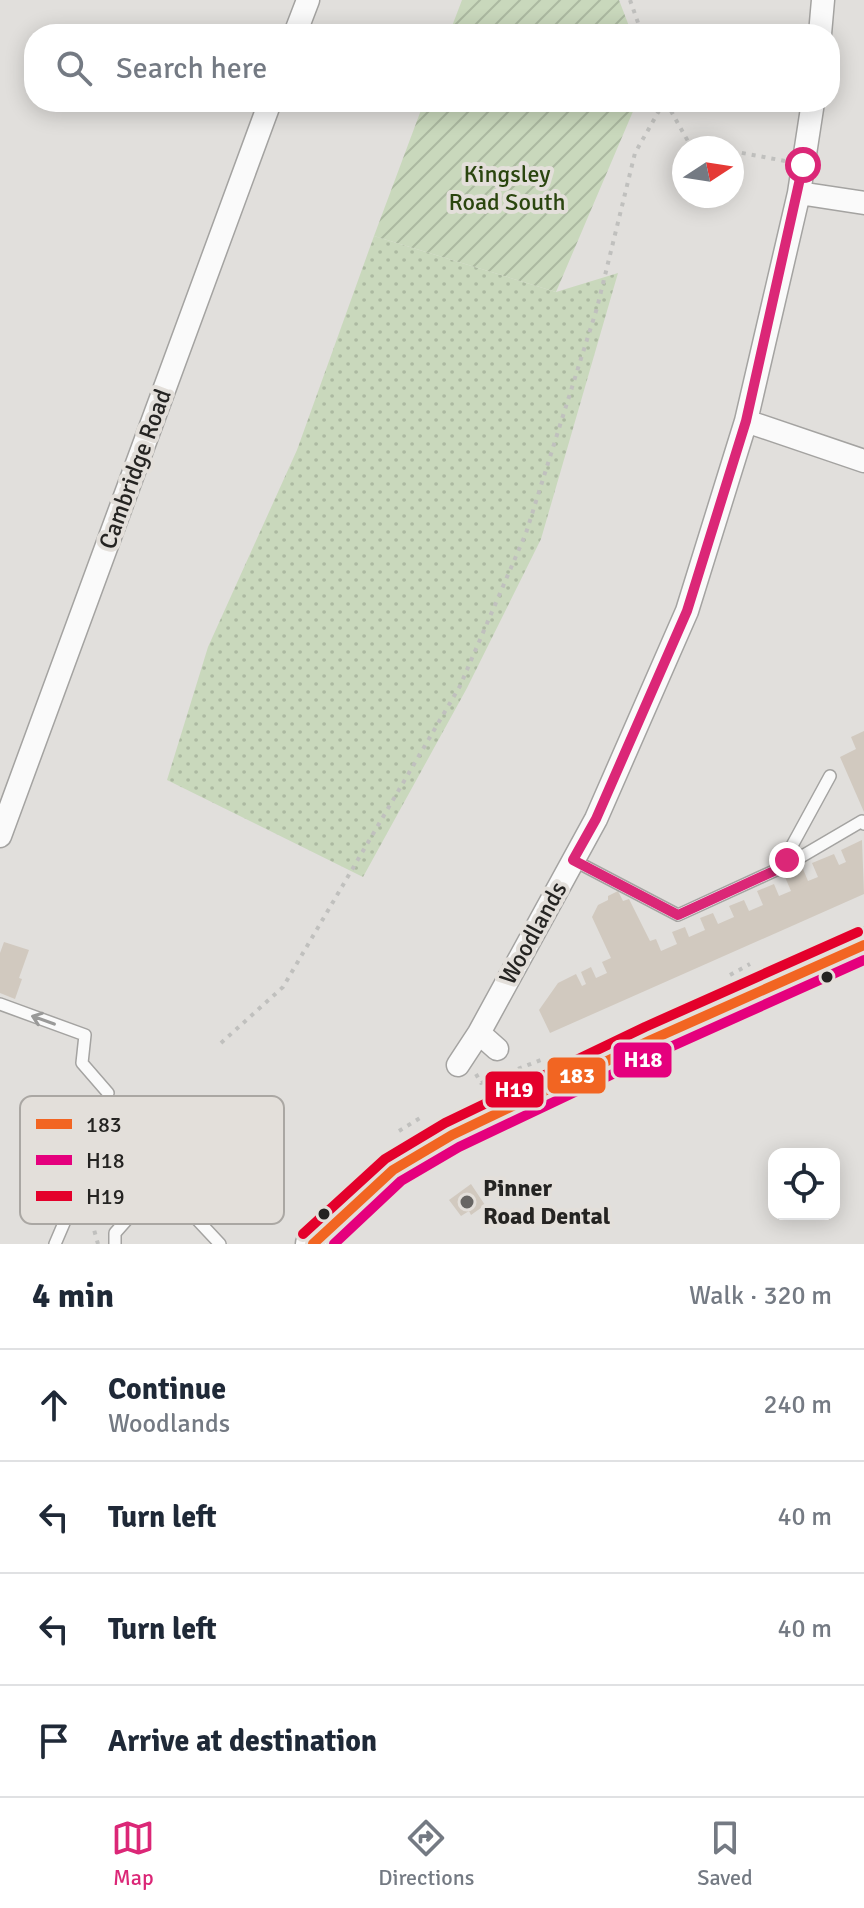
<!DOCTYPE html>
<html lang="en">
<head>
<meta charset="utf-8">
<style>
  body { margin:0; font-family:Signika,sans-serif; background:#f6f6f7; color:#1f2937 }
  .controls { position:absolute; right:24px; bottom:24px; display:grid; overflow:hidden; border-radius:16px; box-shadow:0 4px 20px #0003 }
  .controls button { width:72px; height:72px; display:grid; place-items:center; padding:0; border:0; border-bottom:2px solid #e0e1e3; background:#fff; color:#1f2937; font:40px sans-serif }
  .compass { position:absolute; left:672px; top:136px; width:72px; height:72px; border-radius:50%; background:#fff; box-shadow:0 4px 20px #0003; rotate:78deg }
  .stop { position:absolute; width:24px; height:24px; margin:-18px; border:6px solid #db2777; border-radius:50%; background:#fff }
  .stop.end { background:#db2777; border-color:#fff; box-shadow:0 2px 8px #0008 }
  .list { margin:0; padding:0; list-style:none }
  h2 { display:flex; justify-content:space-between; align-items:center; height:104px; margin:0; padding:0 32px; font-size:34px }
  h2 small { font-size:26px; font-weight:400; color:#747a83 }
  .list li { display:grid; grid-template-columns:52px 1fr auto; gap:24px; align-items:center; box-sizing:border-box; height:112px; padding:0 32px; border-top:2px solid #e0e1e3 }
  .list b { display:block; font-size:30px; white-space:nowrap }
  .list p { margin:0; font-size:26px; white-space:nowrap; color:#747a83 }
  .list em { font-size:26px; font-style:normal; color:#747a83 }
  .icon { flex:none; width:44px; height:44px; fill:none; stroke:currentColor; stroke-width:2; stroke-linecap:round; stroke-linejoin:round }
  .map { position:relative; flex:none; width:864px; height:1244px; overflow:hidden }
  .search { position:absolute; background:#fff; box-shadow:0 4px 20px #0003; left:24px; right:24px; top:24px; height:88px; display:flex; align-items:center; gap:20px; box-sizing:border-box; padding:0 28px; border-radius:32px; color:#747a83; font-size:30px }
  .sheet { height:552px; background:#fff }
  nav { display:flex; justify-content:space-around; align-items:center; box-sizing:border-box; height:112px; border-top:2px solid #e0e1e3; background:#fff; font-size:22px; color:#747a83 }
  nav a { display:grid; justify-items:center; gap:4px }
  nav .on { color:#db2777 }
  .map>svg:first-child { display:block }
</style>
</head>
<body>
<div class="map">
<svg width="864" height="1244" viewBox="0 0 864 1244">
  <defs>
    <pattern id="park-dots" width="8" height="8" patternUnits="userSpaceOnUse" patternTransform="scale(2)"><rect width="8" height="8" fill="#c9d8bc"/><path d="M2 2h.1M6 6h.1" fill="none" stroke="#acb9a1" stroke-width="1.8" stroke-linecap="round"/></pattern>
    <pattern id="garden-furrows" width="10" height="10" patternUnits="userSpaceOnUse" patternTransform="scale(2)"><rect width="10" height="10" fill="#c9d8bc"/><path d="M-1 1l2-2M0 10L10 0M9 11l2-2" fill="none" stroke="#acb9a1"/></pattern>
  </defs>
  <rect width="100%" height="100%" fill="#e1dfdc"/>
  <path fill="url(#park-dots)" d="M 374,236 L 556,292 L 618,273 L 541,539 L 467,688 L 363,877 L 167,780 L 208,647 L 297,450 Z"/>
  <path fill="url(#garden-furrows)" d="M 462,0 L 619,0 L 632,34 L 449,34 Z
    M 424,102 L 637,102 L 556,292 L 374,236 Z"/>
  <path fill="#d1c9bf" d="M 864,731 L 864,812 L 840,757 L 856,749 L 851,737 Z
    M 862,840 L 864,894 L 550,1033 L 539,1010 L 558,983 L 576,974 L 582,986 L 586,984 L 581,972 L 591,967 L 596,978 L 607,973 L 602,962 L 611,958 L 592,917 L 598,905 L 608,900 L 608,896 L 618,891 L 623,901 L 629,899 L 650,941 L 656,939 L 661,951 L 677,944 L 672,932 L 685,927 L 689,937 L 705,930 L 700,918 L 713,913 L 718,924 L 734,917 L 729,906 L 744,900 L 749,911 L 763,905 L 757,891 L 774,884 L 779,896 L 791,891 L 785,877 L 803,869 L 808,881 L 818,877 L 812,863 L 834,854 L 839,865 L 846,862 L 841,850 Z
    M 4,942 L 29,950 L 19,978 L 22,979 L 15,999 L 0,993 L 0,953 Z
    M 471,1184 L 485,1205 L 471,1215 L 469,1211 L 461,1216 L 449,1200 Z"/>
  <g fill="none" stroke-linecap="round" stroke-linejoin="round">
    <g stroke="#a4a3a1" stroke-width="14">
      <path id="lane" d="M 573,860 L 678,915 L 787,865 L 862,821 L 864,824
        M 787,865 L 788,853 L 830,776
        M 0,1004 L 85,1035 L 82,1063 L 108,1093
        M 161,1181 L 234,1111
        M 55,1244 L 67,1216 L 96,1184
        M 115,1244 L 115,1233 L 161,1181 L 220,1244"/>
    </g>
    <g stroke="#a4a3a1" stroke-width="25">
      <path id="street" d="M 295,34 L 308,0
        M 820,34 L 823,0
        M 799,193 L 864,203
        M 746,421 L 864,461
        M 0,836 L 270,102
        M 479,1033 L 497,1049
        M 458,1065 L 479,1033 L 596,819 L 687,611 L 746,421 L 799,193 L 813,102"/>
    </g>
    <g stroke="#a4a3a1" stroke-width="37">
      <path id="primary" d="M 313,1244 L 393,1170 L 452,1135 L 651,1040 L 864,945"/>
    </g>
    <path stroke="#c0c0be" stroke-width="4" stroke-dasharray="4 6" stroke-linecap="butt" d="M 630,0 L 642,34
      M 666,102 L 689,143 L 715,148
      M 732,151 L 785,161
      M 730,975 L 750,964
      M 221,1043 L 283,987 L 460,686 L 526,533 L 597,308 L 635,153 L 664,102
      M 476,1074 L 481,1083 L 541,1060
      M 399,1131 L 420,1118
      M 94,1211 L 93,1226 L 98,1244"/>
    <use href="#lane" stroke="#fafafa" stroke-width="11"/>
    <use href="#street" stroke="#fafafa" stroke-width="22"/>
    <use href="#primary" stroke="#fafafa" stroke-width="34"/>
    <g stroke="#e3dfda" stroke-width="16">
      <path id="bus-1" d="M 313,1244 L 393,1170 L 452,1135 L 651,1040 L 864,945"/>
    </g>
    <g stroke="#e3dfda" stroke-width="16">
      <path id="bus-2" d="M 334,1244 L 401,1181 L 459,1147 L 657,1053 L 864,960"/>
    </g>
    <g stroke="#e3dfda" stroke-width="16">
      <path id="bus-3" d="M 303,1234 L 385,1159 L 445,1123 L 645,1027 L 858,932"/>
    </g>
    <use href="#bus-1" stroke="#f26522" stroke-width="10"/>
    <use href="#bus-2" stroke="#e5007d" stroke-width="10"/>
    <use href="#bus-3" stroke="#e4002b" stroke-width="10"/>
  </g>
  <defs><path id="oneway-shaft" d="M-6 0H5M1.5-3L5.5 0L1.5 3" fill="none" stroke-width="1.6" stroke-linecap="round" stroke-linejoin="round" transform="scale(2)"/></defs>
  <use stroke="#9a9a99" href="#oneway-shaft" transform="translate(43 1020) rotate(-160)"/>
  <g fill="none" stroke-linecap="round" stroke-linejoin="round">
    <path stroke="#db2777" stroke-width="10" d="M 787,860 L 787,865 L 678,915 L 573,860 L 596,819 L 687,611 L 746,421 L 803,165"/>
  </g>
  <g fill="#252422" stroke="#e3dfda" stroke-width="3">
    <circle cx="827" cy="977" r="7"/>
    <circle cx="324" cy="1214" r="7"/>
  </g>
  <circle fill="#676563" stroke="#e3dfda" stroke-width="3" cx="467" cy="1202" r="8"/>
  <g text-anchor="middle" stroke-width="8" stroke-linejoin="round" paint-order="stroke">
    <g font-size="24" fill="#2a450e" stroke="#e3dfda">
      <text x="507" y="182">Kingsley<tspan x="507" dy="28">Road South</tspan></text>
    </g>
    <g font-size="24" fill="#252422" stroke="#e3dfda">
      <text transform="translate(135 469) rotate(-70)" y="8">Cambridge Road</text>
      <text transform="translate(533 933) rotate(-61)" y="8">Woodlands</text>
    </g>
    <g font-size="24" font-weight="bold" fill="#252422" stroke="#e3dfda" text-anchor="start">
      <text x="483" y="1196">Pinner<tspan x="483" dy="28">Road Dental</tspan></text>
    </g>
  </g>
  <rect x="20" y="1096" width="264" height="128" rx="12" fill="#e3dfda" stroke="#aaa7a3" stroke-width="2"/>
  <rect x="36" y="1119" width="36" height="10" fill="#f26522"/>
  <rect x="36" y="1155" width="36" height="10" fill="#e5007d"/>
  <rect x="36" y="1191" width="36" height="10" fill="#e4002b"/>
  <g font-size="22" fill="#252422">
    <text x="86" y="1132">183</text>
    <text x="86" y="1168">H18</text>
    <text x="86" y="1204">H19</text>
  </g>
  <g stroke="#e3dfda" stroke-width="3">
    <rect x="612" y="1041" width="61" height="38" rx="8" fill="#e5007d"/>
    <rect x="546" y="1056" width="61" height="39" rx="8" fill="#f26522"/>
    <rect x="484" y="1070" width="61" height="39" rx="8" fill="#e4002b"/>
  </g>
  <g font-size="22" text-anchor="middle" font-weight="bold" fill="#fff">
    <text x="643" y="1067">H18</text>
    <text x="577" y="1083">183</text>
    <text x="514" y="1097">H19</text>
  </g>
</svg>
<div class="controls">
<button><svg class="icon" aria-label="locate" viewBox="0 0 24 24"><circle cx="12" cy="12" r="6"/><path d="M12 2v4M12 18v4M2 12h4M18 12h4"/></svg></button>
</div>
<svg class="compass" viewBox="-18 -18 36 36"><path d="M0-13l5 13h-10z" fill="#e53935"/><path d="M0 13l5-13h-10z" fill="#747a83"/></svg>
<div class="stop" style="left:803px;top:165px"></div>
<div class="stop end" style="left:787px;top:860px"></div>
<div class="search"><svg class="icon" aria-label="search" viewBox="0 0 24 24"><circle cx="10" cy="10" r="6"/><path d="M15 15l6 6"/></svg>Search here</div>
</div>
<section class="sheet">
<h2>4 min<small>Walk · 320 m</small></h2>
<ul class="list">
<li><svg class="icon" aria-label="ahead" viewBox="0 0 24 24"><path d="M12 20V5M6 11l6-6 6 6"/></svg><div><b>Continue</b><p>Woodlands</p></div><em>240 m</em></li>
<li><svg class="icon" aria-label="left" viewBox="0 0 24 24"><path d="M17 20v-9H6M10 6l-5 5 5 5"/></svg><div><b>Turn left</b></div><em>40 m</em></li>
<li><svg class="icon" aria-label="left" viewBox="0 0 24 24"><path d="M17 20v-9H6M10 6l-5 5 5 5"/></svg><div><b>Turn left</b></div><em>40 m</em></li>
<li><svg class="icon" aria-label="arrive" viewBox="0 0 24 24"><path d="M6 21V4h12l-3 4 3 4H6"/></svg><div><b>Arrive at destination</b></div></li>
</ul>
</section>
<nav>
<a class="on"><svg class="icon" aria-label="map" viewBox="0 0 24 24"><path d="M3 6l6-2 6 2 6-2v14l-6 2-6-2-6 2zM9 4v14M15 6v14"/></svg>Map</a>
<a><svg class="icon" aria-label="directions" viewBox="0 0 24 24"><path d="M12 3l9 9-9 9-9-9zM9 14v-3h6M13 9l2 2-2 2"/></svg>Directions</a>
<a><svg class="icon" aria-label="saved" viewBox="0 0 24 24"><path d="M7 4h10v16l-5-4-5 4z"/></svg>Saved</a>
</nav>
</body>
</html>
